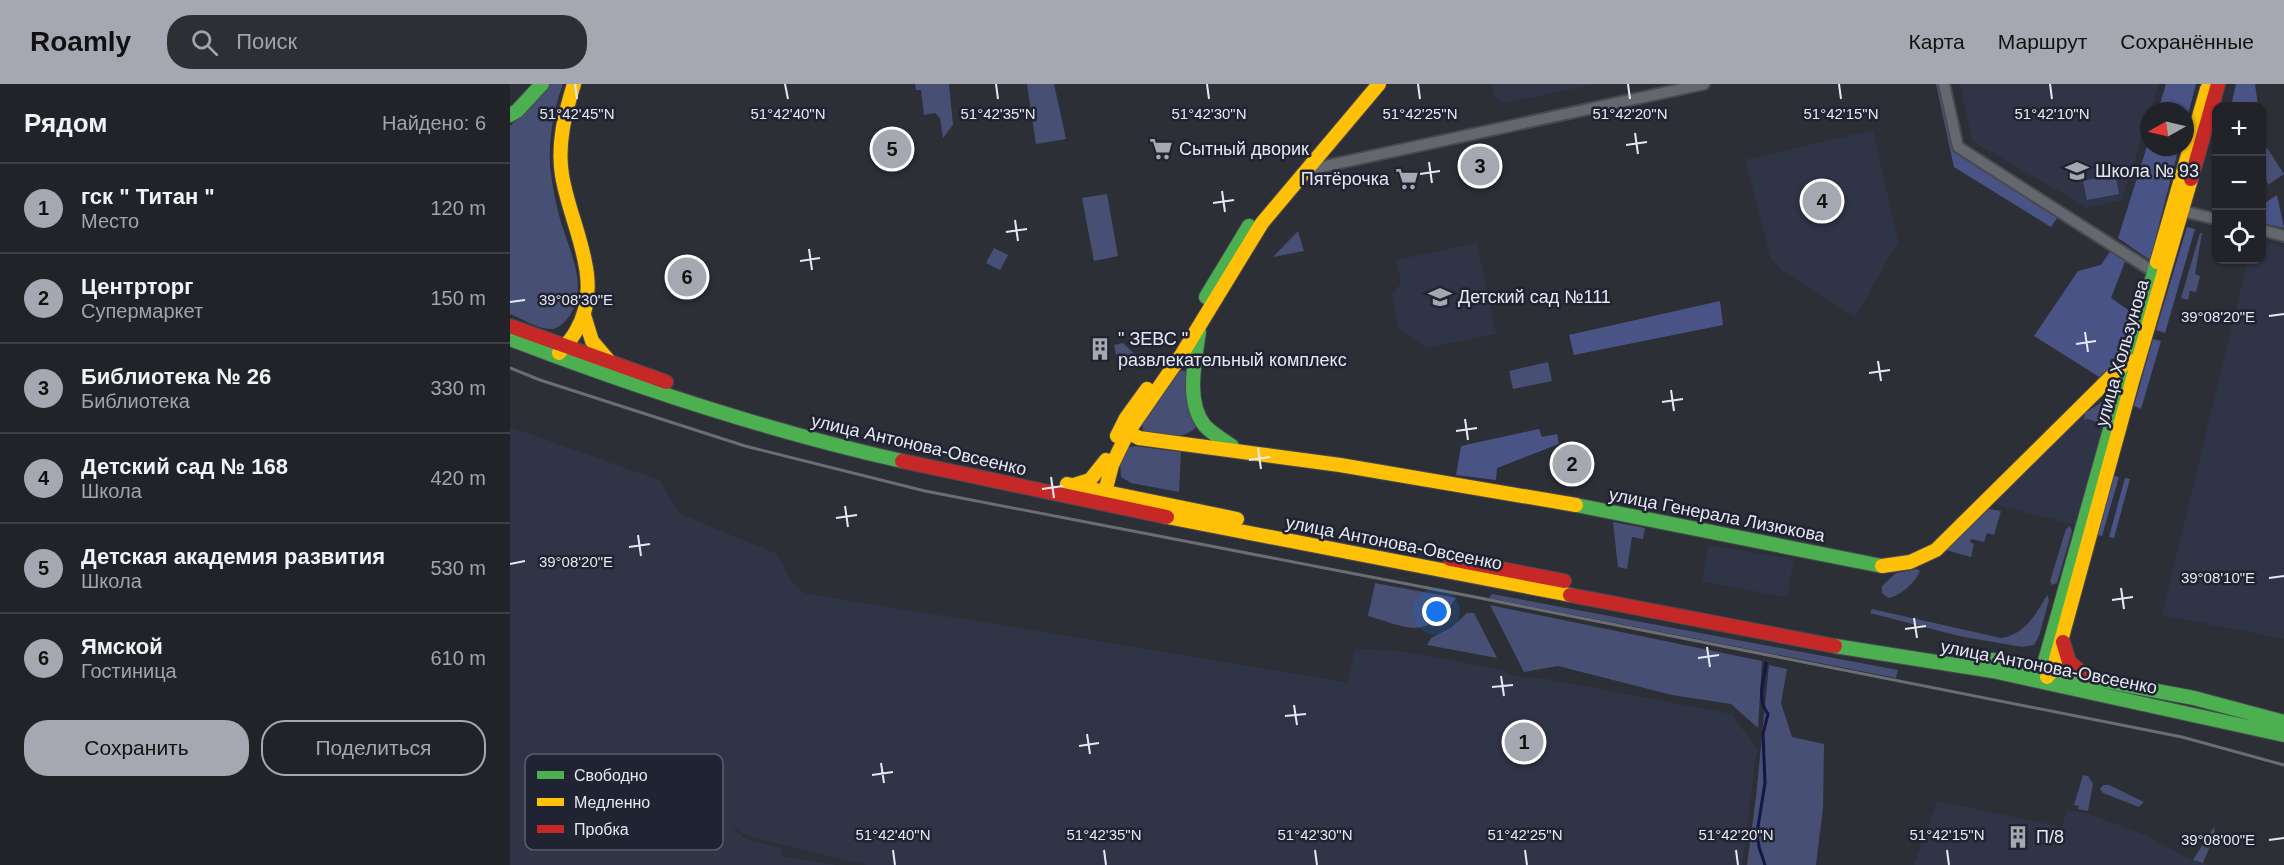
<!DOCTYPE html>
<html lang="ru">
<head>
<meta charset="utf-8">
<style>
  body { margin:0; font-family:Arial,sans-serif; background:#2e2f35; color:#f1f3f6 }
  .controls { position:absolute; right:18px; top:18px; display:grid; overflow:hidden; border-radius:12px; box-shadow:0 2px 4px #0004 }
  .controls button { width:54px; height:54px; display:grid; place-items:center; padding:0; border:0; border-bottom:2px solid #3f4046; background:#222329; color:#f1f3f6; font:30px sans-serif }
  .compass { position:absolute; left:1630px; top:18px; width:54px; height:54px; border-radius:50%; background:#222329; box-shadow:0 2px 4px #0004; rotate:262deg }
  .you { position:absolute; left:927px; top:528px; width:21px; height:21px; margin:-15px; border:4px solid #fff; border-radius:50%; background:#1a73e8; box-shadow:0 0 0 9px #1a73e833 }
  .badge { display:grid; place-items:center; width:39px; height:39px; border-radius:50%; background:#a5a8b1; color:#111; font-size:20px; font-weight:700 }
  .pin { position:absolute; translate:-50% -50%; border:3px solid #fff; box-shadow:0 2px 6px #0006 }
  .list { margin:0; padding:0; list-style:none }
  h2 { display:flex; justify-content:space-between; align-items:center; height:78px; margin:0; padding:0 24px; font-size:26px }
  h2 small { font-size:20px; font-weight:400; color:#a2a4a8 }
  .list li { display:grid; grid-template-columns:39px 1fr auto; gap:18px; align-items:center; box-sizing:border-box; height:90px; padding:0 24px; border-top:2px solid #3f4046 }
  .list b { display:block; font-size:22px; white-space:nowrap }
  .list p { margin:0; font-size:20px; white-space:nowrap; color:#a2a4a8 }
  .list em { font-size:20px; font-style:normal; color:#a2a4a8 }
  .actions { display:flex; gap:12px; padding:18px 24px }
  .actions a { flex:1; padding:14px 0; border:2px solid #a5a8b1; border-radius:24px; text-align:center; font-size:21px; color:#a5a8b1 }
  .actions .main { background:#a5a8b1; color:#111 }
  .icon { flex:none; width:33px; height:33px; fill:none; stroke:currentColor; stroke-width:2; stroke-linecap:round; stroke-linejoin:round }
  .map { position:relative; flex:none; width:1774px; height:781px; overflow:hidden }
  header { display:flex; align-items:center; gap:36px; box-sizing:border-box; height:84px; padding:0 30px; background:#a5a8b1; color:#111 }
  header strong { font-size:28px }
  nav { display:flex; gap:33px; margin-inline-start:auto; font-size:21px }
  .search { width:420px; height:54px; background:#2e2f35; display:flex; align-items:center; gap:15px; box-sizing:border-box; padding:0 21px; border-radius:24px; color:#a2a4a8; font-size:22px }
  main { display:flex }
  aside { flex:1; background:#222329 }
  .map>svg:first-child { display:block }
</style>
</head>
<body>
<header>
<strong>Roamly</strong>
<div class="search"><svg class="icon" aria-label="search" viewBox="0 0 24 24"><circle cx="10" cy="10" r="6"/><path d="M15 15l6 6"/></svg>Поиск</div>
<nav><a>Карта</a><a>Маршрут</a><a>Сохранённые</a></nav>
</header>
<main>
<aside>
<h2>Рядом<small>Найдено: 6</small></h2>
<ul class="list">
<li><span class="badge">1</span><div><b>гск &quot; Титан &quot;</b><p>Место</p></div><em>120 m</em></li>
<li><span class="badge">2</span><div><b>Центрторг</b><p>Супермаркет</p></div><em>150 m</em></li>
<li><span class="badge">3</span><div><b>Библиотека № 26</b><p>Библиотека</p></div><em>330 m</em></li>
<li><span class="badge">4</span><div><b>Детский сад № 168</b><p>Школа</p></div><em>420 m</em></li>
<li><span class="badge">5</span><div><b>Детская академия развития</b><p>Школа</p></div><em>530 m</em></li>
<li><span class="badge">6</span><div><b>Ямской</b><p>Гостиница</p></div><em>610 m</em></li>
</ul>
<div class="actions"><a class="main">Сохранить</a><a>Поделиться</a></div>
</aside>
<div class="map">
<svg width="1774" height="781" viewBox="0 0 1774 781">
  <rect width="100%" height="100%" fill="#2d2f37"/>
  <path fill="#303447" d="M 982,0 L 1085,0 L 995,19 L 985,15 Z
    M 1450,0 L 1649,0 L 1612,116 L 1578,124 L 1462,57 Z
    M 1363,46 L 1388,158 L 1345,233 L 1272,187 L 1261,174 L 1235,76 Z
    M 1752,157 L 1774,163 L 1774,555 L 1652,531 L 1738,176 L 1752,176 Z
    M 967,159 L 986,250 L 918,264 L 889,246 L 882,211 L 891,199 L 886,176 Z
    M 1592,317 L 1599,319 L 1601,326 L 1568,442 L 1484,420 L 1575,329 Z
    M 0,343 L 149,396 L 170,430 L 267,470 L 281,496 L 294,509 L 837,598 L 845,565 L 887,567 L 991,585 L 1003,592 L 1037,595 L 1222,630 L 1247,666 L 1232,781 L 357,781 L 241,753 L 220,742 L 234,754 L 272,765 L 272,772 L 327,781 L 0,781 Z
    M 1198,461 L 1284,475 L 1277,513 L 1192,498 Z
    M 1427,717 L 1552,743 L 1557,726 L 1578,730 L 1636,751 L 1677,774 L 1699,781 L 1404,781 Z"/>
  <path fill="#474f74" d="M 40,0 L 53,0 C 43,26 37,62 41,90 C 43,103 45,117 49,131 C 57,163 82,204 57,235 C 54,239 48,244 43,245 C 29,246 12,235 0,230 L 0,42 L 33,10 Z
    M 405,0 L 439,0 L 443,41 L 433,54 L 430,34 L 425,29 L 414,31 L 411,6 L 406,6 Z
    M 517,0 L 544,0 L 556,55 L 526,60 Z
    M 1757,64 L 1774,90 L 1758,101 L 1752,83 L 1752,65 Z
    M 1605,90 L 1609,110 L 1577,116 L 1573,97 Z
    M 597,110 L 608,172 L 584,177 L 572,114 Z
    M 788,147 L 794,167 L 763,173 Z
    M 1690,149 L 1692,149 L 1685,190 L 1690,192 L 1686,208 L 1680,207 L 1678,216 L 1671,214 Z
    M 484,164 L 498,171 L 490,186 L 476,179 Z
    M 613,259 L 637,282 L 609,284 L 604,261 Z
    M 1038,278 L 1042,297 L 1003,305 L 999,287 Z
    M 669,286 L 679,288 L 689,339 C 678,357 650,356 633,346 L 632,338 Z
    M 1592,318 L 1598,320 L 1601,326 L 1591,343 L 1590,339 L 1578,335 L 1574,336 L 1575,329 Z
    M 624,362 L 671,368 L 669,408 L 621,399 L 611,393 L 610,378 L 617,364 Z
    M 1479,425 L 1491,427 L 1484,451 L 1477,449 L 1474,458 L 1461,455 L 1460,458 L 1464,460 L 1461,473 L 1436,466 Z
    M 1103,438 L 1135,444 L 1133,455 L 1122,453 L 1117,485 L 1108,483 Z
    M 1560,442 L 1562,447 L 1547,499 L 1542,501 L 1540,497 L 1556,445 Z
    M 1407,485 L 1410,487 C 1406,498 1389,513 1378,514 L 1372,509 L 1372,502 L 1386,489 Z
    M 865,499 L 946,514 C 937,527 922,544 904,544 C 892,544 870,535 858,532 Z
    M 982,510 L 1388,586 L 1386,594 L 979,514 Z
    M 1537,511 L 1539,516 L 1529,552 L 1524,561 L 1512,563 L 1449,552 L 1360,529 L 1362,525 L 1491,554 C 1515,551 1526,530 1537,511 Z
    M 980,521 L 1252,577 L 1248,644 L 1221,620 L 1162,611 L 1048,582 L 1014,588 Z
    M 957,529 L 964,529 L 987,574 L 917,561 L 921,554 L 941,544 Z
    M 1259,581 L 1277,585 L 1271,619 L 1282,653 L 1314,660 L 1313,724 L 1306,781 L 1237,781 L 1246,713 Z
    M 1573,691 L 1578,692 L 1583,700 L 1578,727 L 1568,725 L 1569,722 L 1564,721 Z
    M 1593,701 L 1599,701 L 1634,718 L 1629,723 L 1593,709 L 1590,705 Z
    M 1704,743 L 1705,750 L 1693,779 L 1683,776 Z"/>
  <path fill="#4a5386" d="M 1426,0 L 1430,0 L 1445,65 L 1547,134 L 1541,143 L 1444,83 Z
    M 1656,0 L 1686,0 L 1675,42 L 1675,27 L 1648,27 Z
    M 1726,0 L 1745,0 L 1748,22 L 1721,22 Z
    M 1639,56 L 1639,63 L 1669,63 L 1640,176 L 1608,154 Z
    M 1767,111 L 1774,144 L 1752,139 L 1752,121 Z
    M 1677,143 L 1685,145 L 1655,249 L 1646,246 Z
    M 1601,166 L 1616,175 L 1601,214 L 1624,230 L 1613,270 L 1591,294 L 1524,252 L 1568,187 L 1591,181 Z
    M 1210,217 L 1213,241 L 1064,271 L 1059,251 Z
    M 1643,255 L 1651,257 L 1631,325 L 1624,322 Z
    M 1029,345 L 1032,353 L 1047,350 L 1049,360 L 987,384 L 986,396 L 946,391 L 951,362 Z
    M 1604,392 L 1609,393 L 1592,452 L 1587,451 Z
    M 1615,394 L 1620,395 L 1604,454 L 1599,453 Z"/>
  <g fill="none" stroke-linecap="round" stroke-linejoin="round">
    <path stroke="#141645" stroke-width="3" d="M 1255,781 L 1249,763 L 1247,749 L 1255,699 L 1253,650 L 1258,630 C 1246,614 1254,598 1256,579"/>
    <g stroke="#484a51" stroke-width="14">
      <path id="street" d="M 1434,0 L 1448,63 L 1644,188
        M 797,86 L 1194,0
        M 1672,127 L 1706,135
        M 1752,146 L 1774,152"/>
    </g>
    <g stroke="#484a51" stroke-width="16">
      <path id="fast" d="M 0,31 L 7,27 L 32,0
        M 696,213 L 739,142
        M 689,248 C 685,276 675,318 695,342 C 703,350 713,356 722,362
        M 0,255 C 128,304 258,347 392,377
        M 1066,421 L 1372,482
        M 1325,562 L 1483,587 L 1774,651
        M 1483,576 L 1684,614 L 1774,638
        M 1534,593 L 1533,584 L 1647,178"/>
    </g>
    <g stroke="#484a51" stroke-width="16">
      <path id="slow" d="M 1647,178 L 1697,5
        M 74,231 L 82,257 L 99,277
        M 49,269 C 55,262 62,255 66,247 C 96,197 60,142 52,91 C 47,60 55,29 64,0
        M 618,348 L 629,354 L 830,381 L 1066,421
        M 607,352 L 616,334 L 637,305
        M 557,400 L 727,435
        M 564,401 L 580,396 L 596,376
        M 590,413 L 595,408 L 602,381 L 618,348 L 672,270 L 752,139 L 869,0
        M 657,433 L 1060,511
        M 1372,482 L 1400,478 L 1426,466 L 1618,276
        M 1537,593 L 1543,586 L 1622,298 L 1681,95"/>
    </g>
    <g stroke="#484a51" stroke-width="16">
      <path id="jam" d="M 1681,95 L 1708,0
        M 0,242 L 156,298
        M 392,377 L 657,433
        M 940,475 L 1054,497
        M 1060,511 L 1325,562
        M 1553,558 L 1559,578 L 1576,592"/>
    </g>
    <use href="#street" stroke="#65676e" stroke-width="10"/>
    <use href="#fast" stroke="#4caf50" stroke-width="14"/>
    <use href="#slow" stroke="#ffc107" stroke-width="14"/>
    <use href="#jam" stroke="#c62828" stroke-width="14"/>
    <path stroke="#6b6d73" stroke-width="3" d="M 0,284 L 30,296 L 235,362 L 415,407 L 970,514 L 1672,653 L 1774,681"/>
  </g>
  <path fill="none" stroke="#e6e9f3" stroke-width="2" d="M 65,0 L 67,15M 275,0 L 278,15M 486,0 L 488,15M 697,0 L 699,15M 908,0 L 910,15M 1118,0 L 1120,15M 1329,0 L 1331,15M 1540,0 L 1542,15M 1125,49 L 1128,70M 1116,61 L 1137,58M 919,78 L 922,99M 910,90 L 930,87M 712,107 L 715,128M 703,119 L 724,116M 505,136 L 508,157M 496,148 L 517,145M 299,165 L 302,186M 290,177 L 310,174M 0,218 L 15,216M 1759,232 L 1774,230M 1575,248 L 1578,268M 1566,260 L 1586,257M 1368,277 L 1371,297M 1359,289 L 1380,286M 1161,306 L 1164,327M 1152,318 L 1173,315M 955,335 L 958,356M 946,347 L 967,344M 748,364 L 751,385M 739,376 L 760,373M 541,393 L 544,414M 532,405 L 553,402M 335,422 L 338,443M 326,434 L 347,431M 128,451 L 131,472M 119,463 L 140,460M 0,480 L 15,477M 1759,494 L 1774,492M 1611,504 L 1614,525M 1602,516 L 1623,513M 1404,534 L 1407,554M 1395,545 L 1416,542M 1197,563 L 1200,583M 1188,574 L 1209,571M 991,592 L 994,612M 982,603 L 1003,601M 784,621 L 787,641M 775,632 L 796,630M 577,650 L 580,670M 569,662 L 589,659M 371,679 L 374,699M 362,691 L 383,688M 1759,756 L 1774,754M 383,766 L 385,781M 594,766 L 596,781M 805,766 L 807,781M 1015,766 L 1017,781M 1226,766 L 1228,781M 1437,766 L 1439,781"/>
  <defs>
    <g id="supermarket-bare" transform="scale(1.8)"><path d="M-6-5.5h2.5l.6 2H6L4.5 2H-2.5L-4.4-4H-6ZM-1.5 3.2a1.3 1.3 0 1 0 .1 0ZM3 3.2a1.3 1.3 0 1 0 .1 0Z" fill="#a5a8b1" stroke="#202331" stroke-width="2.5" paint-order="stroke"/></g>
    <g id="school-bare" transform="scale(1.8)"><path d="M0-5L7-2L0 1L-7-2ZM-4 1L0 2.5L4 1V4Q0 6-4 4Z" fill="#a5a8b1" stroke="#202331" stroke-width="2.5" paint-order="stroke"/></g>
    <g id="building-bare" transform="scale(1.8)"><path d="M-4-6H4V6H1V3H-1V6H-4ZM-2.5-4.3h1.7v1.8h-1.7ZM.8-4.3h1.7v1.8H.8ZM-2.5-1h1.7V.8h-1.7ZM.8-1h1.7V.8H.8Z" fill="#a5a8b1" stroke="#202331" stroke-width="2.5" paint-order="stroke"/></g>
  </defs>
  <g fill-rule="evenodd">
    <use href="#supermarket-bare" x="651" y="65"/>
    <use href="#school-bare" x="1567" y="87"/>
    <use href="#supermarket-bare" x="897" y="95"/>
    <use href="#school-bare" x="930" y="213"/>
    <use href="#building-bare" x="590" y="265"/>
    <use href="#building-bare" x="1508" y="753"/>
  </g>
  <g text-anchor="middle" stroke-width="5" stroke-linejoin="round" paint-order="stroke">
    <g font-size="18" fill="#e6e9f3" stroke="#202331" text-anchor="start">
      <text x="669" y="71">Сытный дворик</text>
      <text x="1585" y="93">Школа № 93</text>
      <text x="879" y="101" text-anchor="end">Пятёрочка</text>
      <text x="948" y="219">Детский сад №111</text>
      <text x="608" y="261">" ЗЕВС "<tspan x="608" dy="21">развлекательный комплекс</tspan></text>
      <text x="1526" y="759">П/8</text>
    </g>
    <g font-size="18" fill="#e6e9f3" stroke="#202331">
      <text transform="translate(1612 269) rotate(-74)" y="6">улица Хользунова</text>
      <text transform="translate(409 361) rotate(13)" y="6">улица Антонова-Овсеенко</text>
      <text transform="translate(1207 431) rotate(11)" y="6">улица Генерала Лизюкова</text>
      <text transform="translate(884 459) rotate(11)" y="6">улица Антонова-Овсеенко</text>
      <text transform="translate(1539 583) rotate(11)" y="6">улица Антонова-Овсеенко</text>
    </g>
  </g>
  <rect x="15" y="670" width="198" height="96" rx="9" fill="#202331" stroke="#5b5e6b" stroke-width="1.5"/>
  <rect x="27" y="687" width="27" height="8" fill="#4caf50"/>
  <rect x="27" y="714" width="27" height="8" fill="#ffc107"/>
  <rect x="27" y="741" width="27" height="8" fill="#c62828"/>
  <g font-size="16" fill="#e6e9f3">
    <text x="64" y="697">Свободно</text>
    <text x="64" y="724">Медленно</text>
    <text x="64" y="751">Пробка</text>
  </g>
  <g font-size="15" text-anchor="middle" fill="#e6e9f3" stroke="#202331" stroke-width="5" stroke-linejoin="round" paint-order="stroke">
    <text x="67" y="35">51°42'45"N</text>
    <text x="278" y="35">51°42'40"N</text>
    <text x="488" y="35">51°42'35"N</text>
    <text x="699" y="35">51°42'30"N</text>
    <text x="910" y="35">51°42'25"N</text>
    <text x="1120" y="35">51°42'20"N</text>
    <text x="1331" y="35">51°42'15"N</text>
    <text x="1542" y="35">51°42'10"N</text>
    <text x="66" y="221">39°08'30"E</text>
    <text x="1708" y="238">39°08'20"E</text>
    <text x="66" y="483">39°08'20"E</text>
    <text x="1708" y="499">39°08'10"E</text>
    <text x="383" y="756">51°42'40"N</text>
    <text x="594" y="756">51°42'35"N</text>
    <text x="805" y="756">51°42'30"N</text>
    <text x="1015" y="756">51°42'25"N</text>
    <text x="1226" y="756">51°42'20"N</text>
    <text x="1437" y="756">51°42'15"N</text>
    <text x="1708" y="761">39°08'00"E</text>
  </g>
</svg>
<div class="controls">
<button>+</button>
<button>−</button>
<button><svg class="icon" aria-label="locate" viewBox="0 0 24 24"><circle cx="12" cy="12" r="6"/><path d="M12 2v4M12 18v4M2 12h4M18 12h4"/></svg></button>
</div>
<svg class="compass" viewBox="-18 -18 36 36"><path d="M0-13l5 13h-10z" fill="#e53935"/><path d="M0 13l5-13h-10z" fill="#a2a4a8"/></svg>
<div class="you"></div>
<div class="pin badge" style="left:1014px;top:658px">1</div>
<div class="pin badge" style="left:1062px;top:380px">2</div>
<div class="pin badge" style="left:970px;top:82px">3</div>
<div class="pin badge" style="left:1312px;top:117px">4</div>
<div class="pin badge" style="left:382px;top:65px">5</div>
<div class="pin badge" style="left:177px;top:193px">6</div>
</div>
</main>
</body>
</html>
